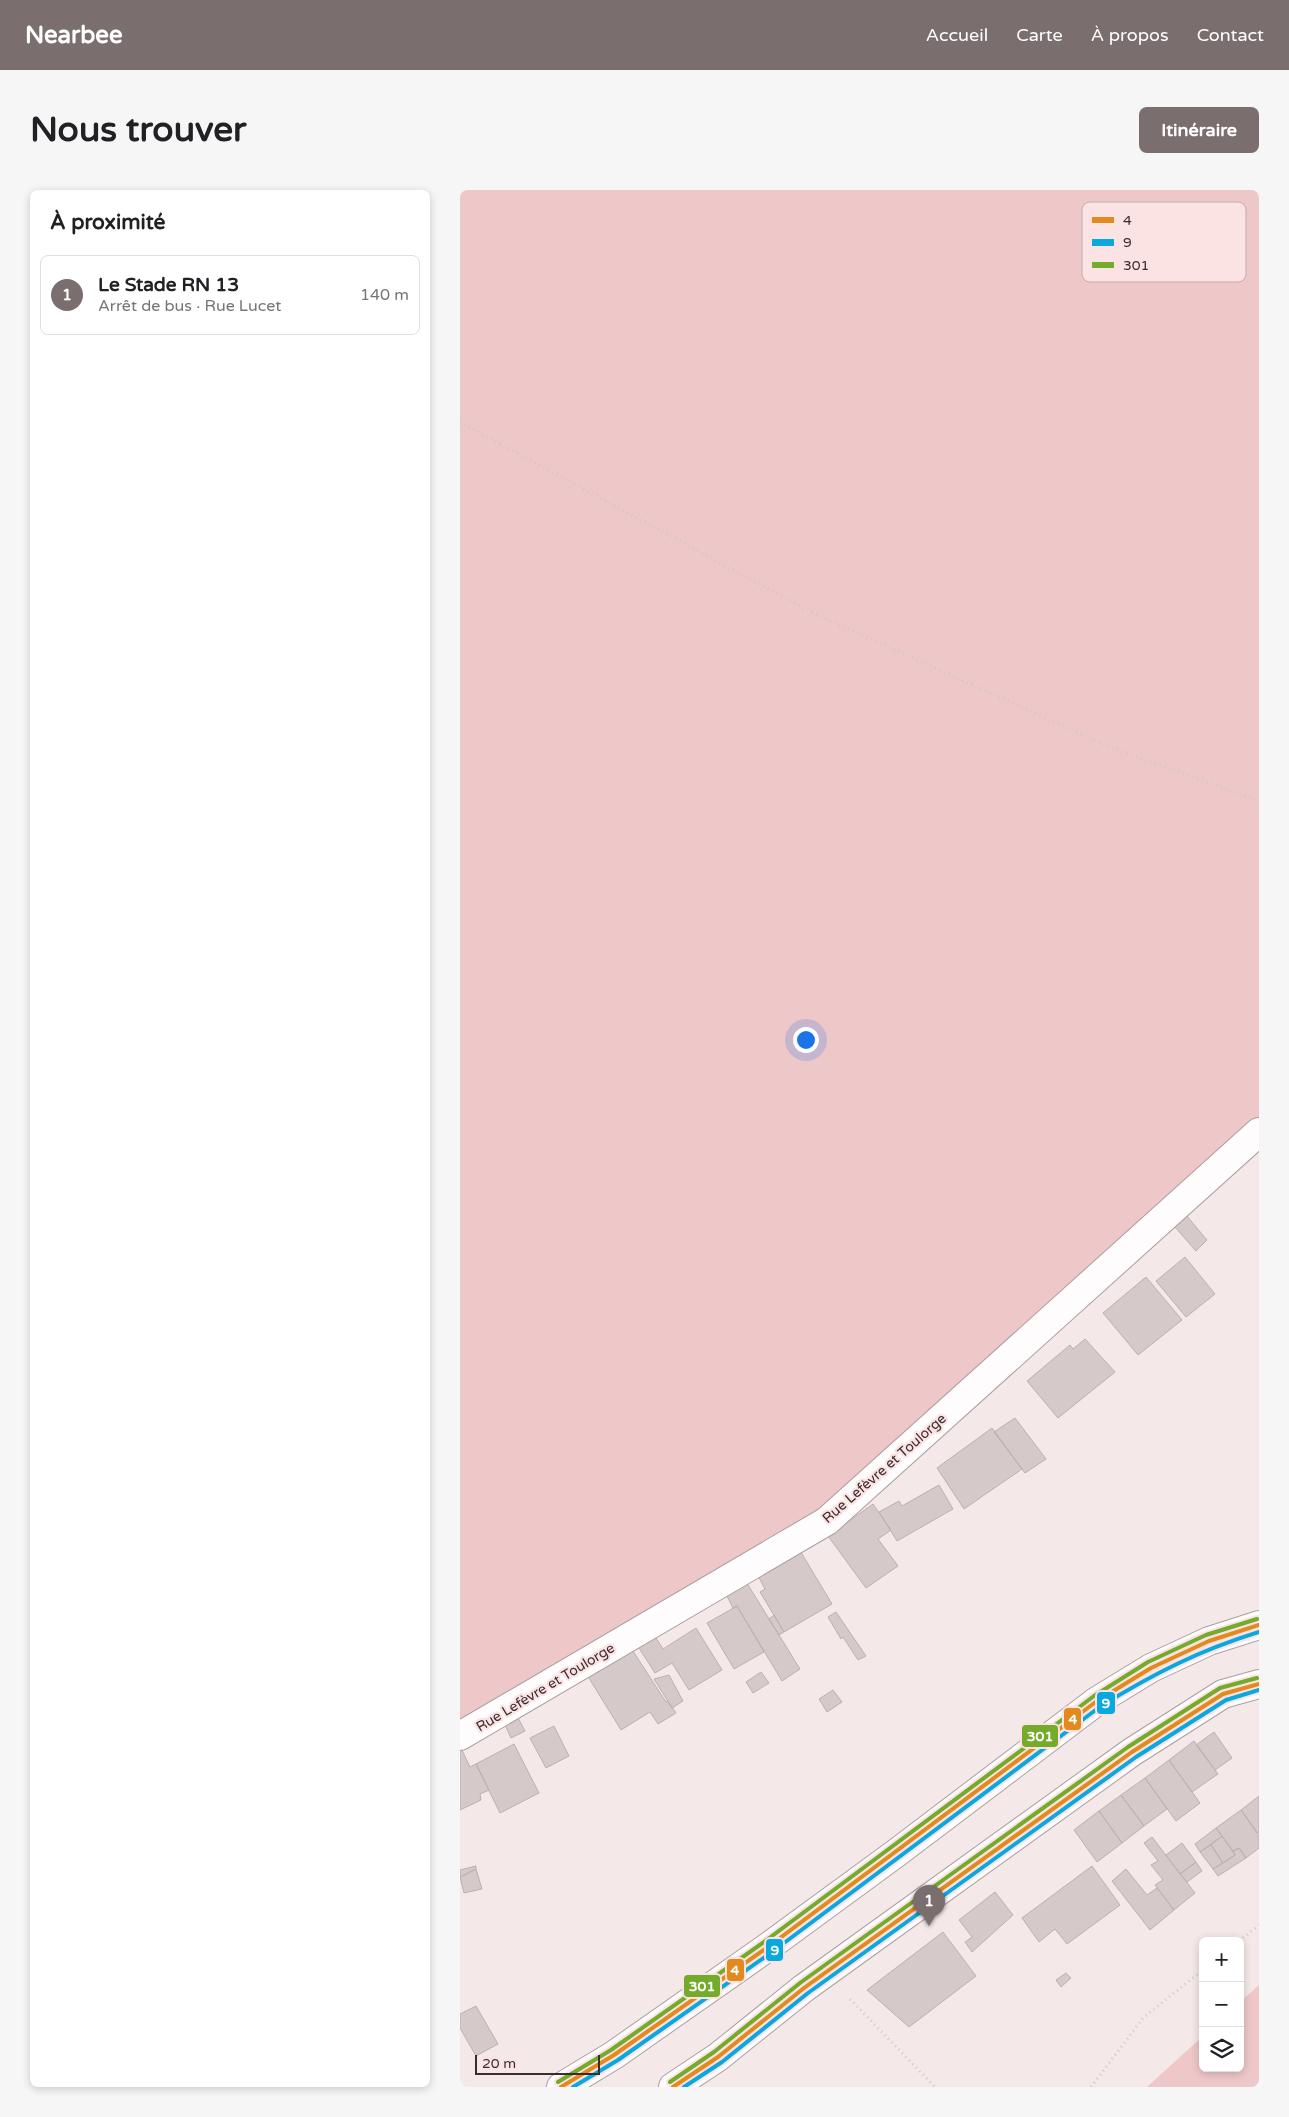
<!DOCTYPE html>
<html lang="fr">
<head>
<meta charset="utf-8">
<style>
  body { margin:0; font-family:"Varela Round",sans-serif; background:#f6f6f6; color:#202124 }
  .controls { position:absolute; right:15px; bottom:15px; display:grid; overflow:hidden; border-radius:8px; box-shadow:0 2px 8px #0003 }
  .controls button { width:45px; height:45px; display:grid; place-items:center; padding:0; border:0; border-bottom:1px solid #e0e0e0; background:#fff; color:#202124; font:25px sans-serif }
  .scale { position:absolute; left:15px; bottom:12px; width:125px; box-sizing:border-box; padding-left:5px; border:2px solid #392d2e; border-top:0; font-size:14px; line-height:18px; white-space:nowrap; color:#392d2e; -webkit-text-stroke:4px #fbe2e3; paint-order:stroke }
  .you { position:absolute; left:345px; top:849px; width:18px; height:18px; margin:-12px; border:4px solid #fff; border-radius:50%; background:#1a73e8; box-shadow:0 0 0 8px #1a73e833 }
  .badge { display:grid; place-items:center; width:32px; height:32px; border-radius:50%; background:#7b6e6f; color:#fff; font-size:16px; font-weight:700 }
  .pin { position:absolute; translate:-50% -41px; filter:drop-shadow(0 1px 2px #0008) }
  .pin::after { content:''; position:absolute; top:26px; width:18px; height:15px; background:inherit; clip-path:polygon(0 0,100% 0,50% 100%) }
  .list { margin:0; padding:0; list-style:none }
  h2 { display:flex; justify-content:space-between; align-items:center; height:65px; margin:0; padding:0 20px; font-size:21px }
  h2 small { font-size:16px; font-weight:400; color:#757577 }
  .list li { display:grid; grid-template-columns:32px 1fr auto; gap:15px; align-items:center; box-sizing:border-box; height:80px; margin:0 10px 10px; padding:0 10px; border:1px solid #e0e0e0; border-radius:8px }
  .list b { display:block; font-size:19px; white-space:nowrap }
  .list p { margin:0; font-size:16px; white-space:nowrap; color:#757577 }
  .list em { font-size:16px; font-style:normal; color:#757577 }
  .icon { flex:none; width:28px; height:28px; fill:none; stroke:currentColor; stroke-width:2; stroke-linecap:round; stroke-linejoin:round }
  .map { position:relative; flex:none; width:799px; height:1897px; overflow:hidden; border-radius:8px }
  header { display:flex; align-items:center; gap:30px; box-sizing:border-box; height:70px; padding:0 25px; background:#7b6e6f; color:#fff }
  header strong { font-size:24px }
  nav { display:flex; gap:28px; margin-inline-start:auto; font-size:18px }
  .intro { display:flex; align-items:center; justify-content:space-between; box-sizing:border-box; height:120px; padding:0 30px }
  h1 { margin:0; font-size:35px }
  .button { padding:12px 22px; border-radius:8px; background:#7b6e6f; color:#fff; font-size:18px; font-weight:700 }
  main { display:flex; gap:30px; padding:0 30px }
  aside { flex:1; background:#fff; border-radius:8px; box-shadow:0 2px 8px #0003 }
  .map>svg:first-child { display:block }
</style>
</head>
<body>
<header>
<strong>Nearbee</strong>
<nav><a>Accueil</a><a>Carte</a><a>À propos</a><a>Contact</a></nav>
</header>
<div class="intro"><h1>Nous trouver</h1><a class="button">Itinéraire</a></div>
<main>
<aside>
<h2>À proximité<small></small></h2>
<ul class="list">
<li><span class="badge">1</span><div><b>Le Stade RN 13</b><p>Arrêt de bus · Rue Lucet</p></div><em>140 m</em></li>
</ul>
</aside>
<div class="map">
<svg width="799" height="1897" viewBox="0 0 799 1897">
  <rect width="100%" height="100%" fill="#f5e8e8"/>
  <path fill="#eec7c9" d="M 0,0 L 799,0 L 799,942 L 367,1331 L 0,1546 Z
    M 799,1795 L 799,1897 L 687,1897 L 743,1846 L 743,1878 L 780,1878 L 780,1812 Z"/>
  <path fill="#d5c9ca" stroke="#bcb0b0" d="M 726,1025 L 747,1050 L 736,1061 L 714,1036 Z
    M 725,1067 L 755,1104 L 726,1127 L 696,1091 Z
    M 686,1087 L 722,1130 L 678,1165 L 643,1123 Z
    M 625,1149 L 655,1182 L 598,1228 L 567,1191 L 610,1155 L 613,1159 Z
    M 555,1228 L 586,1269 L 565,1283 L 534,1242 Z
    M 532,1238 L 562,1279 L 504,1319 L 477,1278 Z
    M 479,1295 L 493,1319 L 437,1351 L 419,1322 L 439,1311 L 442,1316 Z
    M 413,1314 L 431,1340 L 418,1349 L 438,1376 L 406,1398 L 368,1346 Z
    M 339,1359 L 372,1414 L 324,1442 L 300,1402 L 305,1399 L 297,1384 Z
    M 285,1390 L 340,1479 L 322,1491 L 277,1416 L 273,1418 L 265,1402 Z
    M 277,1416 L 304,1462 L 274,1479 L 247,1433 Z
    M 376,1422 L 406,1466 L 398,1470 L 383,1447 L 381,1449 L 368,1427 Z
    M 314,1425 L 324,1442 L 319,1445 L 309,1429 Z
    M 236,1438 L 262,1480 L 229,1500 L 212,1473 L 195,1483 L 177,1455 L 194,1445 L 203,1459 Z
    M 171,1458 L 206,1512 L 208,1511 L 216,1523 L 198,1534 L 190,1522 L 161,1540 L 127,1485 Z
    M 301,1482 L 309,1493 L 293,1503 L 286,1492 Z
    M 209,1485 L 223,1511 L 212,1518 L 194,1489 Z
    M 373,1500 L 382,1512 L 367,1522 L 359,1509 Z
    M 57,1526 L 65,1541 L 51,1548 L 44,1533 Z
    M 94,1536 L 109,1566 L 86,1578 L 70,1548 Z
    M 754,1542 L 772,1568 L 755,1580 L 736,1555 Z
    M 734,1551 L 758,1584 L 732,1602 L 709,1570 Z
    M 54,1554 L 79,1603 L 40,1623 L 16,1574 Z
    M 0,1556 L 10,1577 L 16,1574 L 29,1600 L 20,1604 L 21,1610 L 0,1620 Z
    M 709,1570 L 740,1613 L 716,1631 L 685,1588 Z
    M 685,1588 L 707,1619 L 684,1636 L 661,1605 Z
    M 661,1605 L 684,1636 L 662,1653 L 639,1621 Z
    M 799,1606 L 799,1642 L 797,1643 L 781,1620 Z
    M 781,1620 L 799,1645 L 799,1658 L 786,1668 L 779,1658 L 773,1661 L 756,1638 Z
    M 639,1621 L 662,1653 L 637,1672 L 614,1640 Z
    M 756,1638 L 762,1646 L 740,1662 L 735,1654 Z
    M 762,1646 L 775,1665 L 763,1673 L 751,1655 Z
    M 692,1647 L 735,1703 L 714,1720 L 695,1695 L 703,1690 L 691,1675 L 698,1671 L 684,1653 Z
    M 722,1653 L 736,1672 L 720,1684 L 706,1665 Z
    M 751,1655 L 763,1673 L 753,1679 L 740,1662 Z
    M 779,1658 L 786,1668 L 758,1686 L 753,1679 L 775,1665 L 773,1661 Z
    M 736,1672 L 742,1681 L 727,1692 L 720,1684 Z
    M 16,1676 L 16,1679 L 0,1687 L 0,1680 Z
    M 632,1676 L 660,1715 L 607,1754 L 595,1739 L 579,1752 L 562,1728 Z
    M 16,1679 L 22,1699 L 4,1703 L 0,1687 Z
    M 666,1679 L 687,1705 L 697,1698 L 714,1720 L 690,1740 L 652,1691 Z
    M 535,1702 L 553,1725 L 512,1762 L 505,1752 L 512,1747 L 499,1730 Z
    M 483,1742 L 516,1786 L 449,1837 L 407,1800 Z
    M 606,1783 L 611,1788 L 601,1797 L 596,1790 Z
    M 16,1816 L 38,1854 L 16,1866 L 0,1838 L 0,1824 Z"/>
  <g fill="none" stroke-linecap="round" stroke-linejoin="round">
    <g stroke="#ab9fa0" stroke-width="30">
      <path id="minor" d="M 0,1546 L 367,1331 L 799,942"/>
    </g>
    <g stroke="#ab9fa0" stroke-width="30">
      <path id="primary" d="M 101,1897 L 154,1865 L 308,1757 L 435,1664 L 637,1511 L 691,1478 L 749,1451 L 799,1435
        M 213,1897 L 258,1867 L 344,1798 L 672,1562 L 763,1504 L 799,1494"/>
    </g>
    <path stroke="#cec9c9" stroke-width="3" stroke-dasharray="1 4" stroke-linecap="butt" d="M 0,232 L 349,421 L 645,555 L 799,611
      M 779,1751 L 799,1735
      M 390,1809 L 475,1897
      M 631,1897 L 683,1828 L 743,1780"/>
    <use href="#minor" stroke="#fefcfc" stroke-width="28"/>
    <use href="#primary" stroke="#fefcfc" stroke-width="28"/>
    <g stroke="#fbe2e3" stroke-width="8">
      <path id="bus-1" d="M 101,1897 L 154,1865 L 308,1757 L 637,1511 L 691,1478 L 749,1451 L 799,1435
        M 213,1897 L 258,1867 L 344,1798 L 672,1562 L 763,1504 L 799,1494"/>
    </g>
    <g stroke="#fbe2e3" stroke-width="8">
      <path id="bus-2" d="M 113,1897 L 158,1870 L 312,1762 L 641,1516 C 695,1483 738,1461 799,1442
        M 224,1897 L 262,1872 L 348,1803 L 676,1567 L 766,1510 L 799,1500"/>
    </g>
    <g stroke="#fbe2e3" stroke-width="8">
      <path id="bus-3" d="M 98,1892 L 151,1860 L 304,1752 L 634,1506 L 688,1472 L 746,1445 L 797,1429
        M 210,1892 L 254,1862 L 340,1793 L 668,1557 L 760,1498 L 797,1488"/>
    </g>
    <use href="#bus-1" stroke="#e38a1e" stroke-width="4"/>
    <use href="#bus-2" stroke="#09a9e0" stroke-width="4"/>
    <use href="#bus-3" stroke="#74ab2a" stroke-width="4"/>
  </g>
  <g text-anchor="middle" stroke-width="4.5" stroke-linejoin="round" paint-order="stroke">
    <g font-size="14" fill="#392d2e" stroke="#fbe2e3">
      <text transform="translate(424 1278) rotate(-41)" y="5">Rue Lefèvre et Toulorge</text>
      <text transform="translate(85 1497) rotate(-31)" y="5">Rue Lefèvre et Toulorge</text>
    </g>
  </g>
  <rect x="622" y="12" width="164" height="80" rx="8" fill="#fbe2e3" stroke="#c1acad" stroke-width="1"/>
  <rect x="632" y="27" width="22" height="6" fill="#e38a1e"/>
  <rect x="632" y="49" width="22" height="7" fill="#09a9e0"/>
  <rect x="632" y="72" width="22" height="6" fill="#74ab2a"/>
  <g font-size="14" fill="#392d2e">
    <text x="663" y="35">4</text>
    <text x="663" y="57">9</text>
    <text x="663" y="80">301</text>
  </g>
  <g stroke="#fbe2e3" stroke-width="2">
    <rect x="636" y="1501" width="20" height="24" rx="5" fill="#09a9e0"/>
    <rect x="603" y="1517" width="19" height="24" rx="5" fill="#e38a1e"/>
    <rect x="561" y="1534" width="38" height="24" rx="5" fill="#74ab2a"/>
    <rect x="305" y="1748" width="19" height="24" rx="5" fill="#09a9e0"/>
    <rect x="266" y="1768" width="19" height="24" rx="5" fill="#e38a1e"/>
    <rect x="223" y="1784" width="38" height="24" rx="5" fill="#74ab2a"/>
  </g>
  <g font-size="14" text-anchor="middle" font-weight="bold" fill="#fff">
    <text x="646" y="1518">9</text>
    <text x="613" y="1534">4</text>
    <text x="580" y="1551">301</text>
    <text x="315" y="1765">9</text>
    <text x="275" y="1785">4</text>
    <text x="242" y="1801">301</text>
  </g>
</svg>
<div class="controls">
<button>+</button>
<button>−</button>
<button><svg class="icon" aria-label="layers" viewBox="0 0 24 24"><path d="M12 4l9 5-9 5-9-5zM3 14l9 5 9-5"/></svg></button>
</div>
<div class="scale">20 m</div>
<div class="you"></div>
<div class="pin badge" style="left:469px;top:1736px">1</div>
</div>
</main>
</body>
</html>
